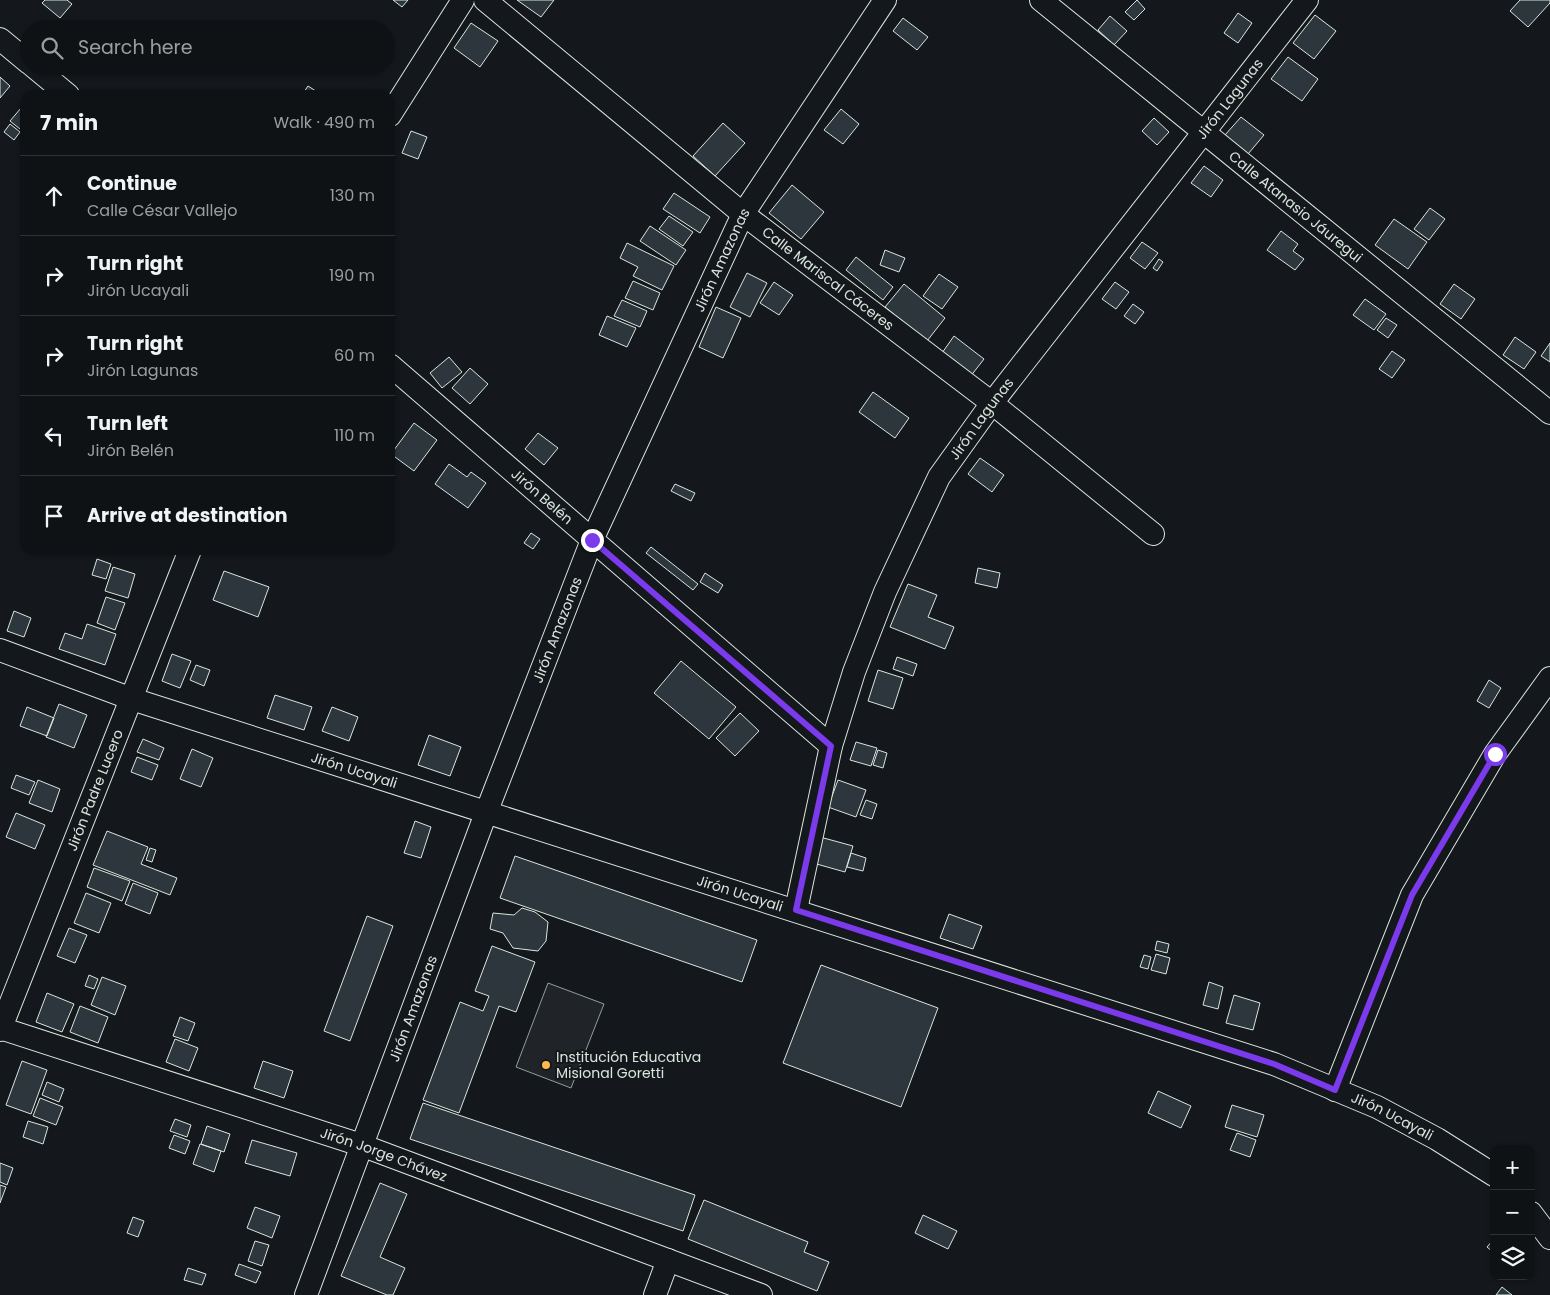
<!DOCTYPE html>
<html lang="en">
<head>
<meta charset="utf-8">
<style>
  body { margin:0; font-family:Poppins,sans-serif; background:#181b1e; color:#f1f3f6 }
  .controls { position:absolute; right:15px; bottom:15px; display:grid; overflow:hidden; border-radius:10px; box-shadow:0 1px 4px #0004 }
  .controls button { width:45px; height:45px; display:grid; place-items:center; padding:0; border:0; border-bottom:1px solid #2f3234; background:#0f1215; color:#f1f3f6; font:25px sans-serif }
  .stop { position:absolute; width:15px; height:15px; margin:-11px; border:4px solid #7c3aed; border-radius:50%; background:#fff }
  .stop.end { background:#7c3aed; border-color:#fff; box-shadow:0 1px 5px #0008 }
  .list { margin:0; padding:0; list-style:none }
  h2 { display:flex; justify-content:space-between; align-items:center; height:65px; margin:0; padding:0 20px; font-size:21px }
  h2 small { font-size:16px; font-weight:400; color:#9b9ea0 }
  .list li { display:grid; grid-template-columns:32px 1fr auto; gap:15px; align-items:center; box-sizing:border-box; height:80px; padding:0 20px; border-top:1px solid #2f3234 }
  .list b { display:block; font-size:19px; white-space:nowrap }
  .list p { margin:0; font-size:16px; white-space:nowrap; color:#9b9ea0 }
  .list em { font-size:16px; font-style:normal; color:#9b9ea0 }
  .icon { flex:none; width:28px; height:28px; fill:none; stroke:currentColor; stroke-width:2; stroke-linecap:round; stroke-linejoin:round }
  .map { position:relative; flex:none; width:1550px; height:1295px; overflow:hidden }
  .search { position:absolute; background:#0f1215; box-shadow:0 1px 4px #0004; left:20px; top:20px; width:375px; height:55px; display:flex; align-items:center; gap:12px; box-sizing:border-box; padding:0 18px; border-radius:28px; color:#9b9ea0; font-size:19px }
  .panel { position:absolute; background:#0f1215; box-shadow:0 1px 4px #0004; left:20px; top:90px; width:375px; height:465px; border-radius:15px }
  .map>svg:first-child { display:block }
</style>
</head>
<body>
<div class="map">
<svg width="1550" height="1295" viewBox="0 0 1550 1295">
  <rect width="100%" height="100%" fill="#14181c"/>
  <path fill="#202428" stroke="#939e99" d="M 548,983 L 604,1004 L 571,1088 L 516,1067 Z"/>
  <path fill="#2c363c" stroke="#d8e6dc" d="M 45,0 L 67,0 L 72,4 L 60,18 L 42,3 Z
    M 393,0 L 408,0 L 402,7 Z
    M 517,0 L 554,0 L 541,17 Z
    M 1137,0 L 1145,9 L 1134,20 L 1125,12 Z
    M 1520,0 L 1550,0 L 1550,3 L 1528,27 L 1510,11 Z
    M 1238,13 L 1252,23 L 1238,43 L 1224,33 Z
    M 1315,15 L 1336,31 L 1314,59 L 1293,43 Z
    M 1110,16 L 1127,31 L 1114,45 L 1098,30 Z
    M 903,18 L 928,37 L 917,50 L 893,31 Z
    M 471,23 L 498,41 L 480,67 L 454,48 Z
    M 1288,57 L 1318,79 L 1302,101 L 1271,79 Z
    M 0,77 L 10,86 L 0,98 Z
    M 308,86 L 322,95 L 302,95 Z
    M 21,108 L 25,111 L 25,133 L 10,121 Z
    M 841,109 L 859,124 L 843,144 L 824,130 Z
    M 1241,117 L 1264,135 L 1248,154 L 1225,135 Z
    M 1154,118 L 1169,132 L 1157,145 L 1142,131 Z
    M 723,123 L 745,143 L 715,176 L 693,156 Z
    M 10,124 L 20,132 L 14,140 L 4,132 Z
    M 411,131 L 427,137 L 418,159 L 402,153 Z
    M 1204,166 L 1223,180 L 1211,197 L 1191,183 Z
    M 792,185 L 824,212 L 801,239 L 769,213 Z
    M 674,193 L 710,217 L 700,233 L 663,209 Z
    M 1430,208 L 1445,219 L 1429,240 L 1414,229 Z
    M 669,216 L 693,232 L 683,246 L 659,229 Z
    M 1394,219 L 1427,242 L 1408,269 L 1375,245 Z
    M 650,226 L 686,250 L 676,265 L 640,241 Z
    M 1281,231 L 1298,244 L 1293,251 L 1304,259 L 1295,270 L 1267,250 Z
    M 1142,242 L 1158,253 L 1145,269 L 1130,258 Z
    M 627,243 L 674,266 L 662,290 L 633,276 L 638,267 L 620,258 Z
    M 885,250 L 905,258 L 899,272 L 880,265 Z
    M 856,257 L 893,287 L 883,300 L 846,270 Z
    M 1159,259 L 1163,262 L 1157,271 L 1153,268 Z
    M 747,273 L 767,283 L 750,317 L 730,307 Z
    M 939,274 L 958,287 L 942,309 L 923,296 Z
    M 633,281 L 660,293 L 653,310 L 625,298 Z
    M 774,282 L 793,295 L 779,315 L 760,303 Z
    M 1115,282 L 1129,292 L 1116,309 L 1102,299 Z
    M 904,284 L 945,318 L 927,341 L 885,307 Z
    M 1454,284 L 1475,299 L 1461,319 L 1440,304 Z
    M 1365,299 L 1386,314 L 1374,330 L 1353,315 Z
    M 622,300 L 647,311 L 640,327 L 614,316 Z
    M 1133,304 L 1144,312 L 1135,324 L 1124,316 Z
    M 716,307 L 741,318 L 723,358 L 699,347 Z
    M 607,316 L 636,328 L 627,347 L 599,335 Z
    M 1386,318 L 1397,325 L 1388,338 L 1377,330 Z
    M 954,336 L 984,359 L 970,377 L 942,353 Z
    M 1515,337 L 1536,352 L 1524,369 L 1503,355 Z
    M 1550,343 L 1550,362 L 1541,356 Z
    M 1392,351 L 1405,360 L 1392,378 L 1379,369 Z
    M 449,357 L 462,372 L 442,388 L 430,373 Z
    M 470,368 L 488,384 L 470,404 L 452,388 Z
    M 873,392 L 909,418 L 895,438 L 859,412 Z
    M 414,423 L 437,440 L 414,471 L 391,454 Z
    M 538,433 L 558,448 L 544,465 L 525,449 Z
    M 980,458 L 1004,475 L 992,492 L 968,474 Z
    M 449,464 L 467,477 L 471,472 L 486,483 L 468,508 L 435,484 Z
    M 675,484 L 695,493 L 691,501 L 671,491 Z
    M 531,533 L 540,539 L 533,549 L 524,543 Z
    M 651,547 L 698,584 L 693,590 L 646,553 Z
    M 97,559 L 111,564 L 106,579 L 92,575 Z
    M 113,567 L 135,574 L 128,598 L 105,591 Z
    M 978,568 L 1000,573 L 997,588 L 975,583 Z
    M 224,571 L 269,587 L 258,617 L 213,600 Z
    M 705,573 L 723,585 L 718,593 L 700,582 Z
    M 908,584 L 937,595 L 928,617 L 954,627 L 945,649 L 890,627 Z
    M 106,597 L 125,603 L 115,630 L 97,623 Z
    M 14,611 L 31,618 L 24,637 L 7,631 Z
    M 87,624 L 116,634 L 105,665 L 59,649 L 65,633 L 82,639 Z
    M 172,654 L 191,661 L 180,688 L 162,681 Z
    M 897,657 L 917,664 L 913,676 L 893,669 Z
    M 681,661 L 736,707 L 709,739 L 654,693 Z
    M 196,665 L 210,670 L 204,686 L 190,680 Z
    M 878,670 L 903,678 L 893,709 L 868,701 Z
    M 1489,680 L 1501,688 L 1489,708 L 1477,701 Z
    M 275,695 L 312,707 L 304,730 L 267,718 Z
    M 59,704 L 87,715 L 74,748 L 46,737 Z
    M 27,707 L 54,718 L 47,736 L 20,726 Z
    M 332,707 L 358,717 L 349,741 L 322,731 Z
    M 740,713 L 759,731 L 735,756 L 716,738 Z
    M 429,735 L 461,747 L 450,776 L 418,765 Z
    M 143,739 L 164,748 L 159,760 L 137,752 Z
    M 856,742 L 877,748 L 871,766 L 850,760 Z
    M 192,749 L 213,758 L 201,787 L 180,779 Z
    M 878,750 L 887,753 L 883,768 L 873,765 Z
    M 137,757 L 158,765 L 152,780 L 131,772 Z
    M 16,775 L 35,782 L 29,795 L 11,788 Z
    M 38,780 L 60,789 L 52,812 L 29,803 Z
    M 838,780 L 866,790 L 856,817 L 828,807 Z
    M 866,800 L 877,804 L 872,819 L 860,815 Z
    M 16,813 L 45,825 L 35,849 L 6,837 Z
    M 415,821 L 431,827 L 421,858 L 404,853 Z
    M 107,831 L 148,847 L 141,864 L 177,878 L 170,895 L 93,865 Z
    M 820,837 L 853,846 L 845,872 L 813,863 Z
    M 150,848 L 156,850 L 152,862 L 146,860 Z
    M 851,853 L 866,858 L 863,871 L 847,867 Z
    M 515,856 L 757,940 L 742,982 L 500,898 Z
    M 94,868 L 130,881 L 122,901 L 87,887 Z
    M 133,883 L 158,893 L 150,914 L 125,904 Z
    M 86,893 L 111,903 L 99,933 L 74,923 Z
    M 522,908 L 535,912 L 548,922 L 546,941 L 538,951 L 513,948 L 503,933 L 490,929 L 493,913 L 514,915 Z
    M 949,914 L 982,926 L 973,949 L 940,938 Z
    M 367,916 L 393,926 L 350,1041 L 324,1031 Z
    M 69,928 L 87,935 L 75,963 L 57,956 Z
    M 1157,941 L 1169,944 L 1167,953 L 1155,950 Z
    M 492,946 L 535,962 L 516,1012 L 499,1006 L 459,1113 L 423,1100 L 460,1002 L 483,1011 L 489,996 L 475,991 Z
    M 1156,954 L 1170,958 L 1166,974 L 1151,970 Z
    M 1144,955 L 1151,957 L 1148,969 L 1140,967 Z
    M 821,965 L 938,1008 L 901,1107 L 783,1063 Z
    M 89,975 L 98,979 L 94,989 L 85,986 Z
    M 102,977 L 126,986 L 115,1015 L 91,1005 Z
    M 1209,982 L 1223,987 L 1218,1009 L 1203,1005 Z
    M 47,993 L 74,1004 L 62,1032 L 36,1022 Z
    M 1234,995 L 1260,1003 L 1253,1030 L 1226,1023 Z
    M 80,1006 L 108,1017 L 98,1043 L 70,1032 Z
    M 180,1017 L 195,1023 L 188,1041 L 173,1036 Z
    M 175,1039 L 198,1048 L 189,1071 L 166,1062 Z
    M 22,1061 L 47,1070 L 31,1114 L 6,1105 Z
    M 263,1061 L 293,1071 L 284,1098 L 254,1088 Z
    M 47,1082 L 64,1089 L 59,1102 L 42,1095 Z
    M 1158,1091 L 1191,1106 L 1181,1128 L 1148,1113 Z
    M 40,1098 L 63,1107 L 56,1125 L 33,1116 Z
    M 423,1103 L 695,1195 L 683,1231 L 410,1139 Z
    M 1232,1105 L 1264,1115 L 1257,1137 L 1225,1127 Z
    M 175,1119 L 191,1125 L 187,1137 L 170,1131 Z
    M 28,1121 L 48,1127 L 43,1144 L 23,1137 Z
    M 207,1126 L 230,1134 L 224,1152 L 201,1144 Z
    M 1237,1133 L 1256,1140 L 1250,1157 L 1230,1150 Z
    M 174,1135 L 190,1141 L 185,1154 L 169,1148 Z
    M 252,1140 L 297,1153 L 290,1176 L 245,1163 Z
    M 200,1144 L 221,1151 L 214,1172 L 193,1164 Z
    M 0,1163 L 13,1168 L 7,1185 L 0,1182 Z
    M 380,1183 L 407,1194 L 380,1257 L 405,1268 L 393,1295 L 387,1295 L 341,1276 Z
    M 0,1185 L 6,1187 L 0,1203 Z
    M 704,1200 L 808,1242 L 804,1252 L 829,1262 L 817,1291 L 688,1239 Z
    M 255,1207 L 280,1216 L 272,1238 L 247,1228 Z
    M 923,1215 L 957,1231 L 948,1249 L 915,1233 Z
    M 133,1217 L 144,1221 L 138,1237 L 127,1233 Z
    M 1494,1239 L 1494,1253 L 1487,1247 Z
    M 255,1241 L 269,1245 L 262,1266 L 248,1261 Z
    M 239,1264 L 261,1272 L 256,1283 L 235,1275 Z
    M 188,1268 L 206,1274 L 202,1285 L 184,1280 Z
    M 1502,1287 L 1512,1295 L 1496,1295 Z"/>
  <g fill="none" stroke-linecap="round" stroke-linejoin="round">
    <g stroke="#d8e6dc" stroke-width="24">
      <g id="minor">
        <path id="s1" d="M 485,0 L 743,214 L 992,403 L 1153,534"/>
        <path id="s2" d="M 1041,0 L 1550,413"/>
        <path d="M 0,39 L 29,63"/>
        <path d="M 33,66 L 68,95"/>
        <path d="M 390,115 L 463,0"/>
        <path id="s3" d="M 390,365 L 831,746"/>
        <path id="s4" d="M 0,650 L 132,699 L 1274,1064 L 1377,1107 L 1437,1139 L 1494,1175"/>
        <path id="s5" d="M 796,910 L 831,746 L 854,672 L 885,592 L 939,477 L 992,403 L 1307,0"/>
        <path id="s6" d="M 0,1028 L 361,1145 L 761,1295"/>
        <path id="s7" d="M 0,1030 L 190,550"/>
        <path d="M 1335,1090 L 1412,895 L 1495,754 L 1550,678"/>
        <path d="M 1531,1213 L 1550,1238"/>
        <path id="s8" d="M 306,1295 L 486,813 L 592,540 L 743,214 L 885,0"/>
        <path d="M 655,1295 L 668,1260"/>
      </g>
    </g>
    <use href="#minor" stroke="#14181c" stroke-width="22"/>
  </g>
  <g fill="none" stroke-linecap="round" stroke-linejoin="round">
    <path stroke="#7c3aed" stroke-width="6" d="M 592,540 L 831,746 L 796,910 L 1274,1064 L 1335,1090 L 1412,895 L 1495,754"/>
  </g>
  <circle fill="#ffb74d" stroke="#14181c" stroke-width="2" cx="546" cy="1065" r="5"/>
  <g text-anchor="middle" stroke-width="4" stroke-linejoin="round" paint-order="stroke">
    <g font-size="14" fill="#d8e6dc" stroke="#14181c">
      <text dy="5" stroke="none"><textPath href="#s5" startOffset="935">Jirón Lagunas</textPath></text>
      <text dy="5" stroke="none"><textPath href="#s2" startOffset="328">Calle Atanasio Jáuregui</textPath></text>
      <text dy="5" stroke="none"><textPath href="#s8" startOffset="1116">Jirón Amazonas</textPath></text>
      <text dy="5" stroke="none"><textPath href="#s1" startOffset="442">Calle Mariscal Cáceres</textPath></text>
      <text dy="5" stroke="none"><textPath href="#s5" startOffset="530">Jirón Lagunas</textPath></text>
      <text dy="5" stroke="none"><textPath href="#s3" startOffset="201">Jirón Belén</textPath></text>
      <text dy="5" stroke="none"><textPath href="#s8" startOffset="711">Jirón Amazonas</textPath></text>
      <text dy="5" stroke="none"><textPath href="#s4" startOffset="374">Jirón Ucayali</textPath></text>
      <text dy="5" stroke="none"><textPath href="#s7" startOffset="258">Jirón Padre Lucero</textPath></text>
      <text dy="5" stroke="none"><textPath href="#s4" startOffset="779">Jirón Ucayali</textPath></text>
      <text dy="5" stroke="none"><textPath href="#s8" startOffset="306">Jirón Amazonas</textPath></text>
      <text dy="5" stroke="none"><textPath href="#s4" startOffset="1469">Jirón Ucayali</textPath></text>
      <text dy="5" stroke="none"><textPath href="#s6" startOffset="404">Jirón Jorge Chávez</textPath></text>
    </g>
    <g font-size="14" fill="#d8e6dc" stroke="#14181c" text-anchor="start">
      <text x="556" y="1062">Institución Educativa<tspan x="556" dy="16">Misional Goretti</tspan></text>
    </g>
  </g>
</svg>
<div class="controls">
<button>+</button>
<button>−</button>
<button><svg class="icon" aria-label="layers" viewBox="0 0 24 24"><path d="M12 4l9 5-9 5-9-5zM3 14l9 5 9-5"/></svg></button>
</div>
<div class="stop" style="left:1495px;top:754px"></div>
<div class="stop end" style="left:592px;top:540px"></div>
<div class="search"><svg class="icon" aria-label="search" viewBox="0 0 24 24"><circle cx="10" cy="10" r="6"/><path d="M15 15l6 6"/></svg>Search here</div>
<section class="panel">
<h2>7 min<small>Walk · 490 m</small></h2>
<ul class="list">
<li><svg class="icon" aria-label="ahead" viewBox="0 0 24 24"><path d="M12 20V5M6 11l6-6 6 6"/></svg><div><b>Continue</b><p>Calle César Vallejo</p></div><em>130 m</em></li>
<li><svg class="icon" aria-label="right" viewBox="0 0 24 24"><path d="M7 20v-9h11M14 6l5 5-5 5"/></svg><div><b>Turn right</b><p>Jirón Ucayali</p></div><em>190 m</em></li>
<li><svg class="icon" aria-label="right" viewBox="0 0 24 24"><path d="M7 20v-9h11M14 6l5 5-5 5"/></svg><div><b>Turn right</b><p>Jirón Lagunas</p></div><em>60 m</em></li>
<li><svg class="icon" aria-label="left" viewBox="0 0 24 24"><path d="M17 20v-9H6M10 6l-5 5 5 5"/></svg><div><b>Turn left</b><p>Jirón Belén</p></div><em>110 m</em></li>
<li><svg class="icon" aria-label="arrive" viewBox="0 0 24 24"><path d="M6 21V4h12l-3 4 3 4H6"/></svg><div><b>Arrive at destination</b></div></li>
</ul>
</section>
</div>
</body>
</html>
